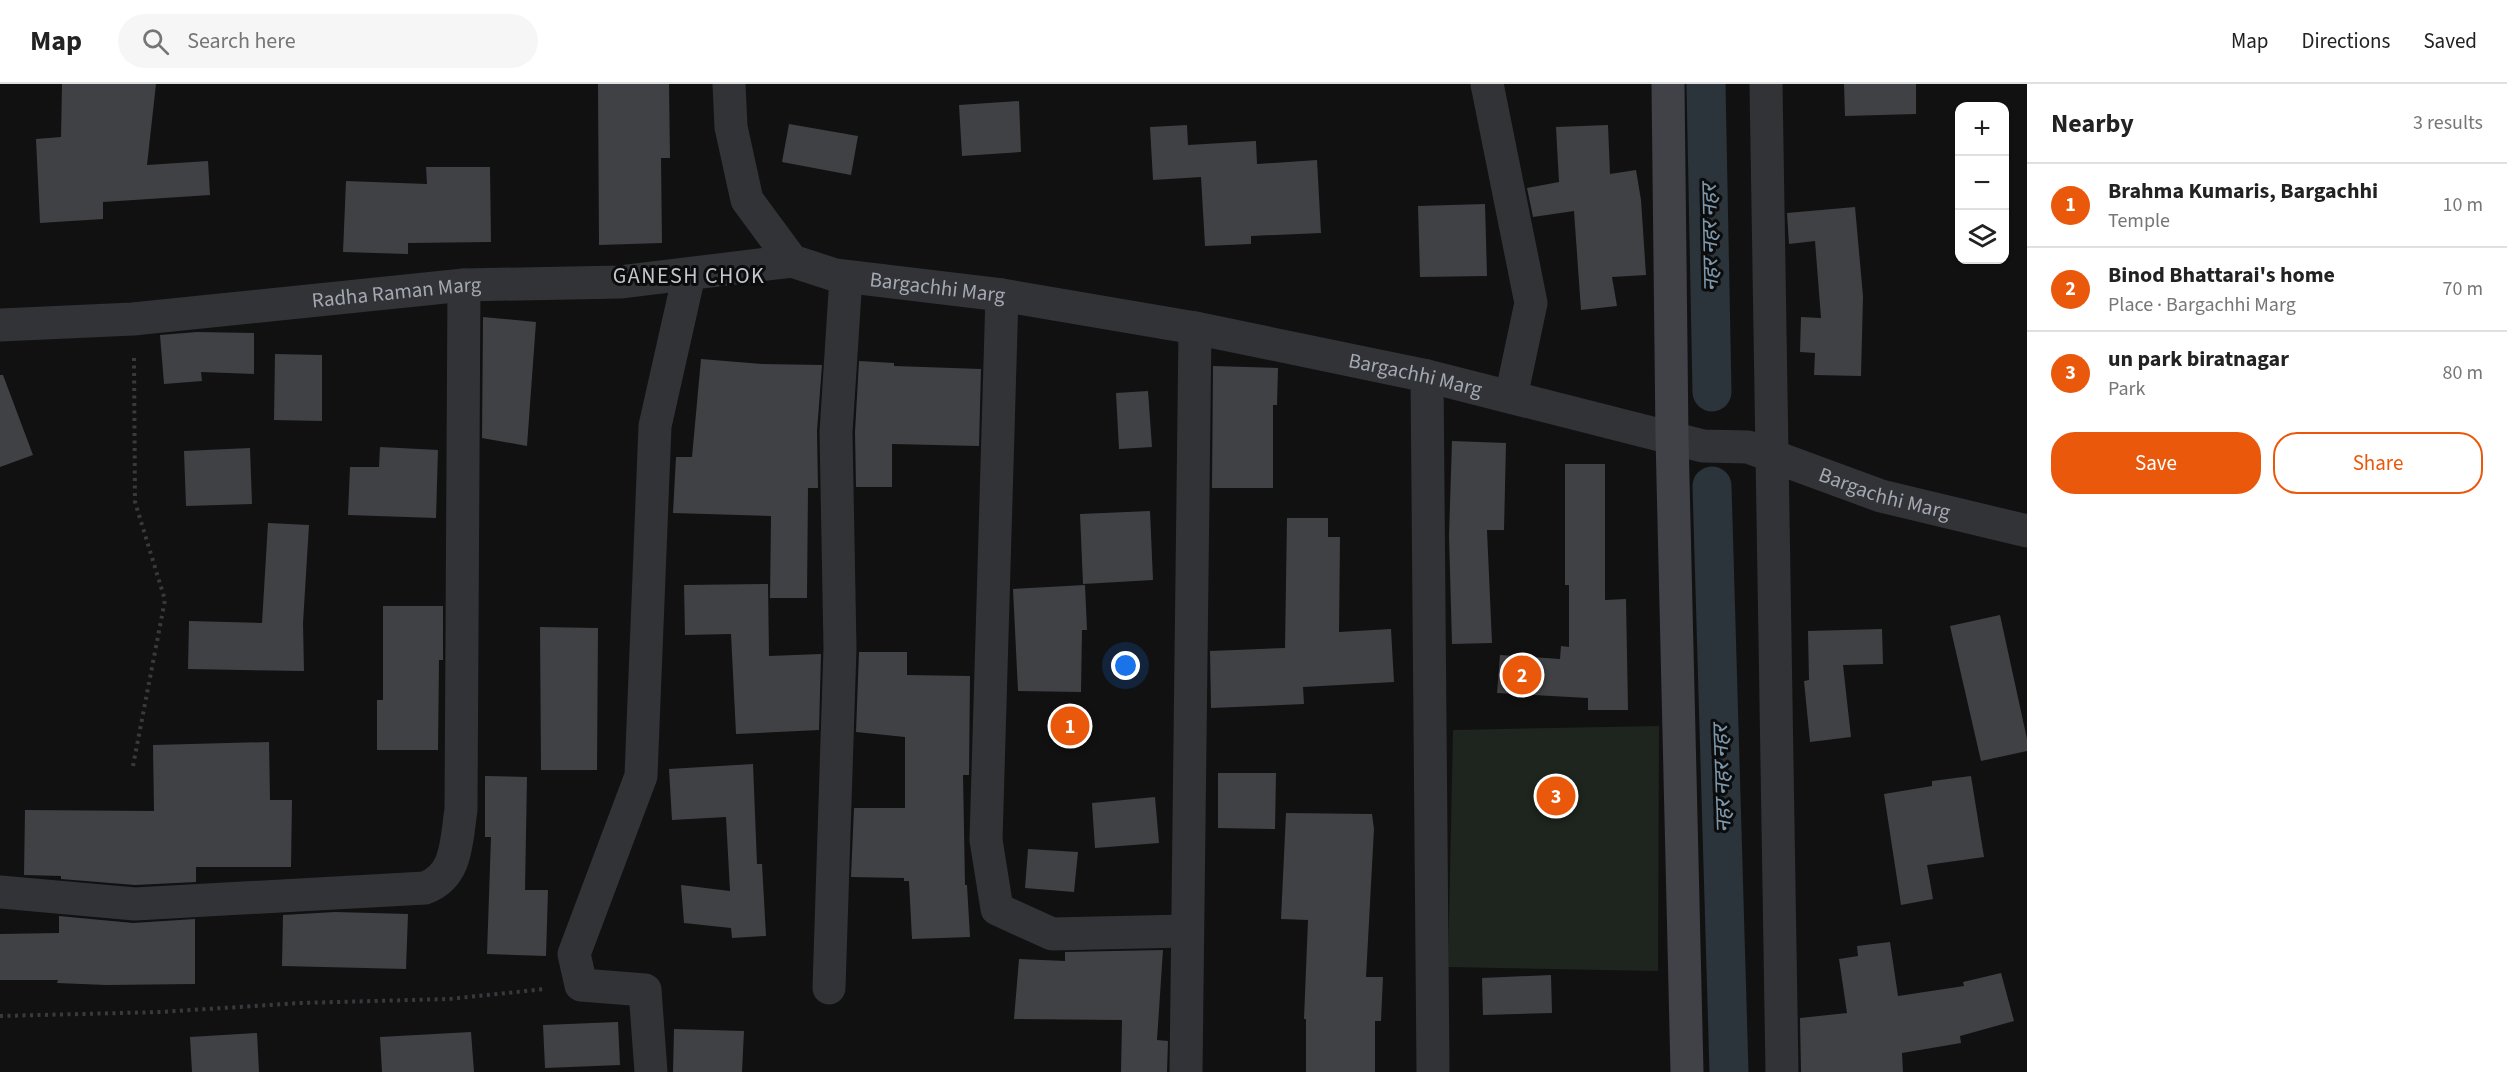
<!DOCTYPE html>
<html lang="en">
<head>
<meta charset="utf-8">
<style>
  body { margin:0; font-family:"Source Sans 3","Noto Sans Devanagari",sans-serif; background:#f6f6f6; color:#222 }
  .controls { position:absolute; right:18px; top:18px; display:grid; overflow:hidden; border-radius:12px; box-shadow:0 2px 4px #0004 }
  .controls button { width:54px; height:54px; display:grid; place-items:center; padding:0; border:0; border-bottom:2px solid #e0e0e0; background:#fff; color:#222; font:30px sans-serif }
  .you { position:absolute; left:1126px; top:582px; width:21px; height:21px; margin:-15px; border:4px solid #fff; border-radius:50%; background:#1a73e8; box-shadow:0 0 0 9px #1a73e833 }
  .badge { display:grid; place-items:center; width:39px; height:39px; border-radius:50%; background:#ea580c; color:#fff; font-size:20px; font-weight:700 }
  .pin { position:absolute; translate:-50% -50%; border:3px solid #fff; box-shadow:0 2px 6px #0006 }
  .list { margin:0; padding:0; list-style:none }
  h2 { display:flex; justify-content:space-between; align-items:center; height:78px; margin:0; padding:0 24px; font-size:26px }
  h2 small { font-size:20px; font-weight:400; color:#767676 }
  .list li { display:grid; grid-template-columns:39px 1fr auto; gap:18px; align-items:center; box-sizing:border-box; height:84px; padding:0 24px; border-top:2px solid #e0e0e0 }
  .list b { display:block; font-size:22px; white-space:nowrap }
  .list p { margin:0; font-size:20px; white-space:nowrap; color:#767676 }
  .list em { font-size:20px; font-style:normal; color:#767676 }
  .actions { display:flex; gap:12px; padding:18px 24px }
  .actions a { flex:1; padding:14px 0; border:2px solid #ea580c; border-radius:24px; text-align:center; font-size:21px; color:#ea580c }
  .actions .main { background:#ea580c; color:#fff }
  .icon { flex:none; width:33px; height:33px; fill:none; stroke:currentColor; stroke-width:2; stroke-linecap:round; stroke-linejoin:round }
  .map { position:relative; flex:none; width:2027px; height:988px; overflow:hidden }
  header { display:flex; align-items:center; gap:36px; box-sizing:border-box; height:84px; padding:0 30px; background:#fff; border-bottom:2px solid #e0e0e0 }
  header strong { font-size:28px }
  nav { display:flex; gap:33px; margin-inline-start:auto; font-size:21px }
  .search { width:420px; height:54px; background:#f6f6f6; display:flex; align-items:center; gap:15px; box-sizing:border-box; padding:0 21px; border-radius:33px; color:#767676; font-size:22px }
  main { display:flex }
  aside { flex:1; background:#fff }
  .map>svg:first-child { display:block }
</style>
</head>
<body>
<header>
<strong>Map</strong>
<div class="search"><svg class="icon" aria-label="search" viewBox="0 0 24 24"><circle cx="10" cy="10" r="6"/><path d="M15 15l6 6"/></svg>Search here</div>
<nav><a>Map</a><a>Directions</a><a>Saved</a></nav>
</header>
<main>
<div class="map">
<svg width="2027" height="988" viewBox="0 0 2027 988">
  <rect width="100%" height="100%" fill="#111112"/>
  <path fill="#1d251e" d="M 1659,642 L 1658,887 L 1448,883 L 1453,646 Z"/>
  <g fill="none" stroke-linecap="round" stroke-linejoin="round">
    <path stroke="#2b343a" stroke-width="39" d="M 1706,0 L 1712,308
      M 1712,402 L 1729,988"/>
  </g>
  <path fill="#404145" d="M 62,0 L 156,0 L 147,81 L 208,77 L 210,111 L 103,118 L 103,135 L 40,139 L 36,55 L 61,53 Z
    M 598,0 L 669,0 L 670,74 L 661,74 L 662,159 L 599,161 Z
    M 1844,0 L 1916,0 L 1916,30 L 1845,32 Z
    M 1019,17 L 1021,68 L 962,72 L 959,21 Z
    M 789,40 L 858,52 L 851,91 L 782,78 Z
    M 1187,41 L 1188,61 L 1256,57 L 1257,80 L 1317,76 L 1321,149 L 1251,152 L 1251,160 L 1205,162 L 1201,93 L 1153,96 L 1150,43 Z
    M 1608,41 L 1610,90 L 1636,86 L 1641,116 L 1646,191 L 1612,193 L 1617,222 L 1581,226 L 1574,127 L 1533,133 L 1527,104 L 1559,98 L 1556,43 Z
    M 426,83 L 490,83 L 491,158 L 408,159 L 408,170 L 343,168 L 346,97 L 427,100 Z
    M 1485,120 L 1487,192 L 1420,193 L 1418,122 Z
    M 1855,123 L 1863,212 L 1861,292 L 1814,291 L 1815,269 L 1800,268 L 1801,233 L 1821,234 L 1815,157 L 1789,160 L 1787,129 Z
    M 483,233 L 536,238 L 527,362 L 482,354 Z
    M 197,248 L 254,249 L 254,290 L 201,288 L 202,297 L 164,300 L 160,251 Z
    M 275,270 L 322,271 L 322,337 L 274,336 Z
    M 701,275 L 762,280 L 822,281 L 817,347 L 818,404 L 808,404 L 807,514 L 770,514 L 771,432 L 673,429 L 676,373 L 692,373 Z
    M 859,277 L 894,279 L 894,282 L 981,285 L 979,362 L 892,360 L 892,403 L 856,403 L 855,348 Z
    M 1213,282 L 1278,284 L 1277,321 L 1273,321 L 1273,404 L 1212,404 Z
    M 0,291 L 3,291 L 33,371 L 0,383 Z
    M 1148,307 L 1152,363 L 1119,365 L 1116,309 Z
    M 1452,357 L 1506,359 L 1504,446 L 1487,446 L 1492,559 L 1452,560 L 1449,452 Z
    M 380,363 L 438,366 L 436,434 L 348,431 L 350,383 L 379,383 Z
    M 250,364 L 252,420 L 186,422 L 184,367 Z
    M 1565,380 L 1605,380 L 1605,516 L 1626,515 L 1628,626 L 1588,626 L 1588,614 L 1497,609 L 1500,571 L 1560,575 L 1561,562 L 1569,563 L 1569,501 L 1565,501 Z
    M 1150,427 L 1153,496 L 1083,500 L 1080,430 Z
    M 1287,434 L 1328,434 L 1328,453 L 1340,453 L 1339,548 L 1391,545 L 1394,598 L 1303,603 L 1304,620 L 1211,624 L 1210,567 L 1285,564 Z
    M 268,439 L 309,441 L 303,539 L 304,587 L 188,585 L 189,537 L 262,539 Z
    M 768,500 L 769,572 L 821,570 L 819,646 L 736,650 L 731,550 L 685,551 L 684,501 Z
    M 1085,501 L 1087,546 L 1082,546 L 1081,608 L 1018,607 L 1013,505 Z
    M 383,522 L 443,522 L 443,576 L 439,576 L 438,666 L 377,666 L 377,616 L 383,616 Z
    M 2000,531 L 2027,655 L 2027,667 L 1981,677 L 1950,542 Z
    M 540,543 L 598,544 L 597,686 L 541,686 Z
    M 1882,545 L 1883,580 L 1843,581 L 1851,653 L 1810,658 L 1804,597 L 1809,596 L 1808,547 Z
    M 859,568 L 907,568 L 907,591 L 970,592 L 969,691 L 963,691 L 965,801 L 967,801 L 970,853 L 912,855 L 909,797 L 904,797 L 904,794 L 851,793 L 854,724 L 905,724 L 905,653 L 856,648 Z
    M 269,658 L 270,716 L 292,716 L 291,783 L 196,783 L 196,798 L 135,801 L 61,795 L 61,792 L 24,791 L 25,726 L 154,727 L 153,661 Z
    M 753,680 L 757,780 L 762,780 L 766,852 L 732,854 L 731,844 L 684,839 L 681,801 L 730,807 L 726,733 L 672,736 L 669,685 Z
    M 1218,689 L 1276,689 L 1275,745 L 1218,744 Z
    M 485,692 L 527,693 L 525,806 L 548,806 L 546,872 L 487,870 L 491,753 L 485,753 Z
    M 1971,692 L 1984,773 L 1927,781 L 1933,815 L 1901,821 L 1884,710 L 1932,702 L 1932,697 Z
    M 1155,713 L 1159,759 L 1095,764 L 1092,719 Z
    M 1286,729 L 1372,730 L 1374,745 L 1366,893 L 1383,893 L 1381,937 L 1375,937 L 1375,988 L 1306,988 L 1306,935 L 1304,935 L 1308,836 L 1281,835 Z
    M 1028,765 L 1078,768 L 1074,808 L 1025,804 Z
    M 335,828 L 408,830 L 406,885 L 282,882 L 283,831 Z
    M 59,832 L 133,839 L 195,835 L 195,900 L 106,901 L 57,899 L 58,896 L 0,896 L 0,850 L 59,849 Z
    M 1890,858 L 1898,912 L 1964,902 L 1963,898 L 2001,889 L 2014,937 L 1960,952 L 1961,959 L 1902,969 L 1903,988 L 1801,988 L 1800,934 L 1847,929 L 1839,875 L 1858,872 L 1857,862 Z
    M 1163,866 L 1157,956 L 1168,957 L 1167,988 L 1121,988 L 1122,936 L 1014,935 L 1019,875 L 1065,877 L 1065,868 Z
    M 1551,891 L 1552,929 L 1483,931 L 1482,894 Z
    M 618,938 L 620,981 L 545,984 L 543,941 Z
    M 674,945 L 744,947 L 742,988 L 673,988 Z
    M 471,948 L 474,988 L 382,988 L 380,953 Z
    M 257,949 L 259,988 L 192,988 L 190,953 Z"/>
  <g fill="none" stroke-linecap="round" stroke-linejoin="round">
    <path stroke="#383a3e" stroke-width="4" stroke-dasharray="3 4.5" stroke-linecap="butt" d="M 133,682 L 165,516 L 135,418 L 134,272
      M 0,932 L 161,928 L 300,919 L 449,915 L 545,905"/>
    <g stroke="#323337" stroke-width="33">
      <path d="M 1487,0 L 1531,219 L 1511,313"/>
      <path d="M 1766,0 L 1782,988"/>
      <path d="M 1002,211 L 986,756 L 997,825 L 1052,850 L 1186,847"/>
      <path id="s1" d="M 0,241 L 133,235 L 464,201 L 620,198 L 792,177"/>
      <path d="M 1427,292 L 1433,988"/>
      <path d="M 0,808 L 135,820 L 425,804 C 458,792 456,757 461,726 L 464,201"/>
      <path d="M 829,904 L 840,564 L 836,348 L 846,193"/>
      <path d="M 651,988 L 645,906 L 581,901 L 574,870 L 641,692 L 655,342 L 689,191"/>
      <path d="M 1186,988 L 1195,244"/>
    </g>
    <path stroke="#323337" stroke-width="33" id="s2" d="M 729,0 L 731,43 L 747,116 L 792,177 L 835,191 L 1002,211 L 1195,244 L 1427,292 L 1703,362 L 1748,363 L 1881,412 L 2027,447"/>
    <path stroke="#404247" stroke-width="33" d="M 1668,0 L 1672,353 L 1687,988"/>
  </g>
  <g text-anchor="middle" stroke-width="6" stroke-linejoin="round" paint-order="stroke">
    <g font-size="21" fill="#a3a8b2" stroke="#0c0c0d">
      <text dy="7" stroke="none"><textPath href="#s2" startOffset="342">Bargachhi Marg</textPath></text>
      <text dy="7" stroke="none"><textPath href="#s1" startOffset="398">Radha Raman Marg</textPath></text>
      <text dy="7" stroke="none"><textPath href="#s2" startOffset="828">Bargachhi Marg</textPath></text>
      <text dy="7" stroke="none"><textPath href="#s2" startOffset="1314">Bargachhi Marg</textPath></text>
    </g>
    <g font-size="22" font-style="italic" fill="#7b97ac" stroke="#0c0c0d">
      <text transform="translate(1709 154) rotate(-91)" y="8">नहर नहर नहर</text>
      <text transform="translate(1721 695) rotate(-92)" y="8">नहर नहर नहर</text>
    </g>
    <g font-size="22" letter-spacing="1.5" fill="#c3c7cf" stroke="#0c0c0d">
      <text x="689" y="199">GANESH CHOK</text>
    </g>
  </g>
</svg>
<div class="controls">
<button>+</button>
<button>−</button>
<button><svg class="icon" aria-label="layers" viewBox="0 0 24 24"><path d="M12 4l9 5-9 5-9-5zM3 14l9 5 9-5"/></svg></button>
</div>
<div class="you"></div>
<div class="pin badge" style="left:1070px;top:642px">1</div>
<div class="pin badge" style="left:1522px;top:591px">2</div>
<div class="pin badge" style="left:1556px;top:712px">3</div>
</div>
<aside>
<h2>Nearby<small>3 results</small></h2>
<ul class="list">
<li><span class="badge">1</span><div><b>Brahma Kumaris, Bargachhi</b><p>Temple</p></div><em>10 m</em></li>
<li><span class="badge">2</span><div><b>Binod Bhattarai's home</b><p>Place · Bargachhi Marg</p></div><em>70 m</em></li>
<li><span class="badge">3</span><div><b>un park biratnagar</b><p>Park</p></div><em>80 m</em></li>
</ul>
<div class="actions"><a class="main">Save</a><a>Share</a></div>
</aside>
</main>
</body>
</html>
